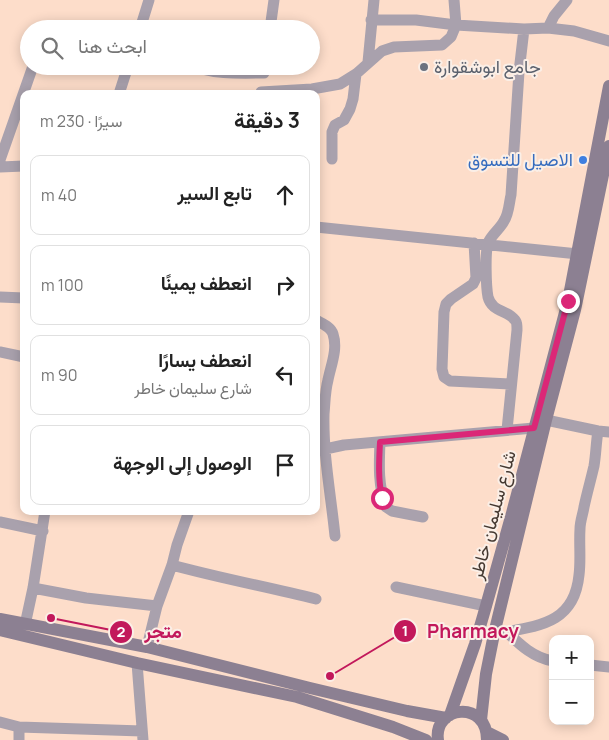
<!DOCTYPE html>
<html lang="ar">
<head>
<meta charset="utf-8">
<style>
  body { margin:0; font-family:Manrope,Vazirmatn,sans-serif; background:#f2f2f2; color:#222; direction:rtl }
  .controls { position:absolute; right:15px; bottom:15px; display:grid; overflow:hidden; border-radius:10px; box-shadow:0 2px 12px #0003 }
  .controls button { width:45px; height:45px; display:grid; place-items:center; padding:0; border:0; border-bottom:1px solid #e0e0e0; background:#fff; color:#222; font:25px sans-serif }
  .stop { position:absolute; width:15px; height:15px; margin:-11px; border:4px solid #db2777; border-radius:50%; background:#fff }
  .stop.end { background:#db2777; border-color:#fff; box-shadow:0 1px 5px #0008 }
  .list { margin:0; padding:0; list-style:none }
  h2 { display:flex; justify-content:space-between; align-items:center; height:65px; margin:0; padding:0 20px; font-size:21px }
  h2 small { font-size:16px; font-weight:400; color:#767676 }
  .list li { display:grid; grid-template-columns:32px 1fr auto; gap:15px; align-items:center; box-sizing:border-box; height:80px; margin:0 10px 10px; padding:0 10px; border:1px solid #e0e0e0; border-radius:10px }
  .list b { display:block; font-size:19px; white-space:nowrap }
  .list p { margin:0; font-size:16px; white-space:nowrap; color:#767676 }
  .list em { font-size:16px; font-style:normal; color:#767676 }
  .icon { flex:none; width:28px; height:28px; fill:none; stroke:currentColor; stroke-width:2; stroke-linecap:round; stroke-linejoin:round }
  .map { position:relative; flex:none; width:609px; height:740px; overflow:hidden; direction:ltr }
  .search { position:absolute; background:#fff; box-shadow:0 2px 12px #0003; left:20px; top:20px; width:300px; height:55px; display:flex; align-items:center; gap:12px; box-sizing:border-box; padding:0 18px; border-radius:28px; color:#767676; font-size:19px }
  .panel { position:absolute; background:#fff; box-shadow:0 2px 12px #0003; left:20px; top:90px; width:300px; height:425px; border-radius:10px; direction:rtl }
  .map>svg:first-child { display:block }
</style>
</head>
<body>
<div class="map">
<svg width="609" height="740" viewBox="0 0 609 740">
  <rect width="100%" height="100%" fill="#fdddca"/>
  <g fill="none" stroke-linecap="round" stroke-linejoin="round">
    <path stroke="#a9a1ad" stroke-width="11" d="M 371,20 L 416,20 L 456,25 L 454,0
      M 548,28 L 554,16 L 567,0
      M 140,29 L 149,0
      M 270,29 L 274,0
      M 368,62 L 374,0
      M 197,66 C 209,75 248,73 264,73
      M 261,92 L 312,89 L 340,84 L 356,74 L 382,51 L 394,47 L 442,45 L 451,37 L 456,25 L 524,29 L 548,28 L 574,31 L 609,41
      M 119,94 L 128,66
      M 332,159 L 332,132 L 335,125 L 344,120 L 350,109 L 353,99 L 356,74
      M 0,160 L 33,66
      M 0,167 L 24,166
      M 316,227 L 578,254
      M 474,243 L 476,278 L 473,284 L 451,299 L 446,304 L 444,312 L 442,369 L 444,377 L 450,381 L 511,384
      M 0,297 L 24,298
      M 316,320 C 323,324 331,327 333,334 C 338,349 331,365 328,380 C 325,391 325,403 324,414 C 323,455 331,496 335,536
      M 0,352 L 24,357
      M 546,420 L 598,431 L 609,432
      M 507,430 L 517,330 C 517,326 517,321 514,319 C 507,310 492,312 488,297 C 486,287 485,252 488,243 C 492,234 500,229 504,221 C 509,214 509,203 511,195 L 519,72 L 524,29
      M 380,442 C 379,465 378,486 386,507 L 392,511 L 423,517
      M 316,451 L 344,445 L 534,428
      M 0,522 L 43,531
      M 172,565 C 219,578 268,587 316,599
      M 396,587 L 486,606
      M 33,588 L 86,598 L 157,606
      M 25,625 L 33,588 L 45,511
      M 507,632 C 520,645 534,658 553,661
      M 494,634 C 535,626 574,626 579,575 C 581,560 579,544 580,529 C 580,521 583,514 584,507 C 587,493 591,479 594,466 C 596,454 596,443 598,431
      M 147,647 L 157,606 L 172,565 L 177,545 L 189,511
      M 137,663 L 143,740
      M 590,665 L 609,667
      M 0,722 L 19,727 L 142,731
      M 19,740 L 19,727"/>
    <path stroke="#8c8092" stroke-width="12" d="M 0,619 L 147,647 L 310,688 L 407,711 L 446,718
      M 0,630 L 137,663 L 297,697 L 393,727 L 426,740
      M 450,715 L 475,644 L 486,606 L 512,513 L 568,301 L 609,86
      M 481,720 L 486,674 L 494,634 L 546,420 L 575,310 L 609,146
      M 487,732 L 503,740
      M 438,740 C 433,706 487,699 487,740"/>
  </g>
  <g fill="none" stroke-linecap="round" stroke-linejoin="round">
    <path stroke="#db2777" stroke-width="6" d="M 382,498 C 378,479 379,461 380,442 L 534,428 L 568,301"/>
  </g>
  <circle fill="#6b7280" stroke="#fbefe7" stroke-width="2" cx="424" cy="67" r="5"/>
  <circle fill="#3f7fe0" stroke="#fbefe7" stroke-width="2" cx="583" cy="160" r="5"/>
  <g text-anchor="middle" stroke-width="4" stroke-linejoin="round" paint-order="stroke">
    <g font-size="18" fill="#5b616d" stroke="#fbefe7" text-anchor="start">
      <text x="434" y="73">جامع ابوشقوارة</text>
    </g>
    <g font-size="18" fill="#366cbe" stroke="#fbefe7" text-anchor="end">
      <text x="573" y="166">الاصيل للتسوق</text>
    </g>
    <g font-size="18" fill="#453931" stroke="#fbefe7">
      <text transform="translate(493 515) rotate(-75)" y="6">شارع سليمان خاطر</text>
    </g>
  </g>
  <path fill="none" stroke="#c2185b" stroke-width="2" d="M330 676L405 631M51 618L121 632"/>
  <g fill="#c2185b" stroke="#fbefe7" stroke-width="2">
    <circle cx="330" cy="676" r="5"/>
    <circle cx="51" cy="618" r="5"/>
    <circle cx="405" cy="631" r="12"/>
    <circle cx="121" cy="632" r="12"/>
  </g>
  <g font-size="15" text-anchor="middle" font-weight="bold" fill="#fff">
    <text x="405" y="636">1</text>
    <text x="121" y="637">2</text>
  </g>
  <g font-size="19" text-anchor="middle" font-weight="bold" fill="#c2185b" stroke="#fbefe7" stroke-width="4" stroke-linejoin="round" paint-order="stroke">
    <text x="473" y="638">Pharmacy</text>
    <text x="163" y="638">متجر</text>
  </g>
</svg>
<div class="controls">
<button>+</button>
<button>−</button>
</div>
<div class="stop" style="left:382px;top:498px"></div>
<div class="stop end" style="left:568px;top:301px"></div>
<div class="search"><svg class="icon" aria-label="search" viewBox="0 0 24 24"><circle cx="10" cy="10" r="6"/><path d="M15 15l6 6"/></svg>ابحث هنا</div>
<section class="panel">
<h2>3 دقيقة<small>سيرًا · 230 m</small></h2>
<ul class="list">
<li><svg class="icon" aria-label="ahead" viewBox="0 0 24 24"><path d="M12 20V5M6 11l6-6 6 6"/></svg><div><b>تابع السير</b></div><em>40 m</em></li>
<li><svg class="icon" aria-label="right" viewBox="0 0 24 24"><path d="M7 20v-9h11M14 6l5 5-5 5"/></svg><div><b>انعطف يمينًا</b></div><em>100 m</em></li>
<li><svg class="icon" aria-label="left" viewBox="0 0 24 24"><path d="M17 20v-9H6M10 6l-5 5 5 5"/></svg><div><b>انعطف يسارًا</b><p>شارع سليمان خاطر</p></div><em>90 m</em></li>
<li><svg class="icon" aria-label="arrive" viewBox="0 0 24 24"><path d="M6 21V4h12l-3 4 3 4H6"/></svg><div><b>الوصول إلى الوجهة</b></div></li>
</ul>
</section>
</div>
</body>
</html>
